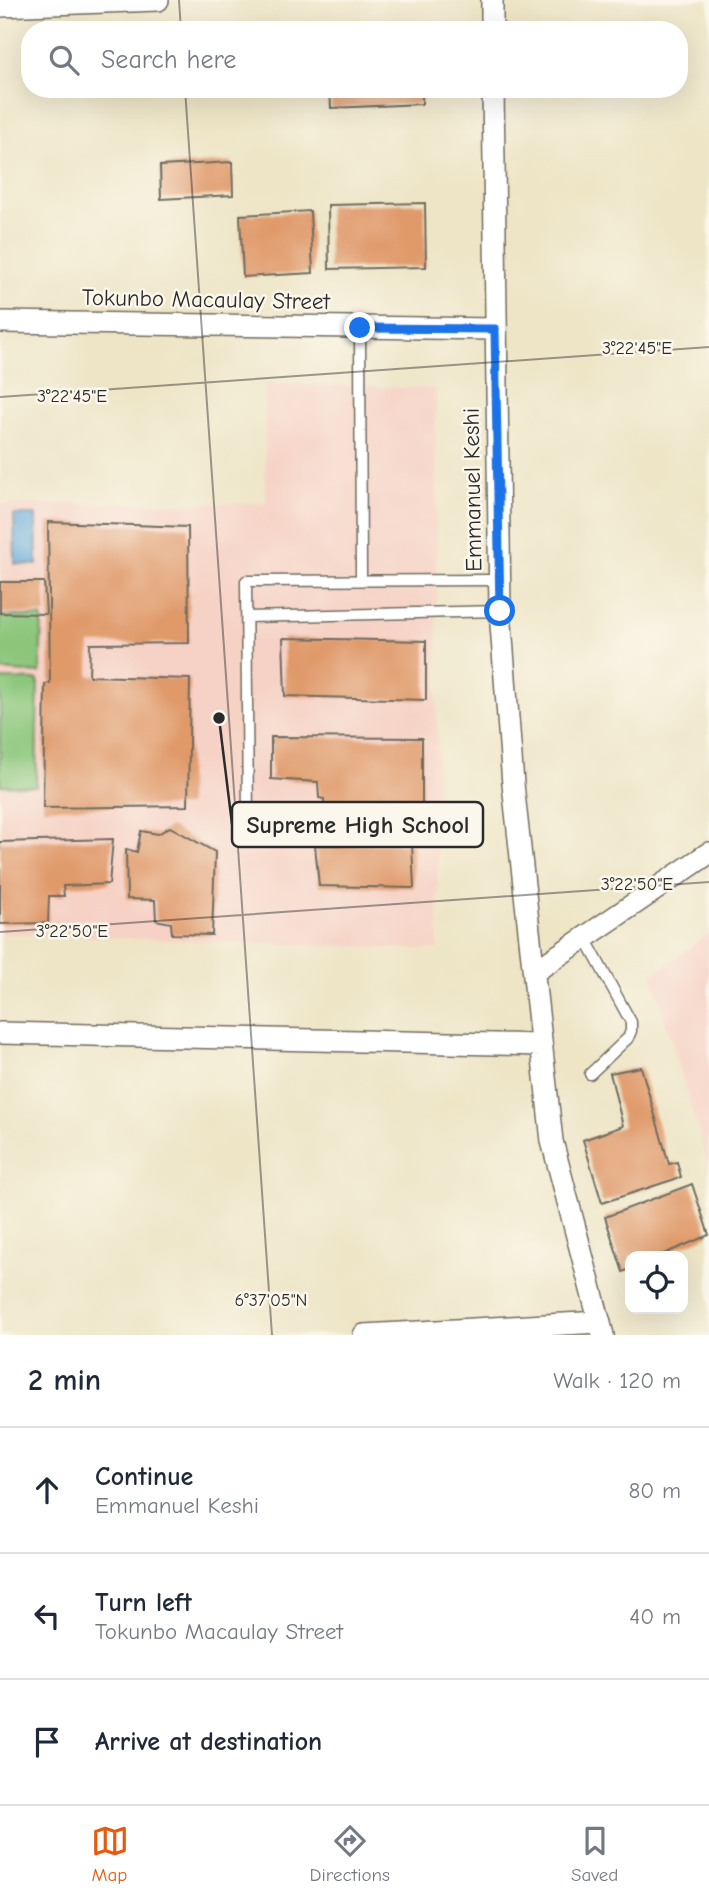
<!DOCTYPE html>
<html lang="en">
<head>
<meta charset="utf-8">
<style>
  body { margin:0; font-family:"Comic Neue",sans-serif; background:#f2f2f3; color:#1f2937 }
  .controls { position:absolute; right:21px; bottom:21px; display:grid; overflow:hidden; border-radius:14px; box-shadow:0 7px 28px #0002 }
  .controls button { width:63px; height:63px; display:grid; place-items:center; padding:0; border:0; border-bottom:2px solid #e0e1e3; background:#fff; color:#1f2937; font:35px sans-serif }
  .stop { position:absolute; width:21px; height:21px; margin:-16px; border:5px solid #1a73e8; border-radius:50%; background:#fff }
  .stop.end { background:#1a73e8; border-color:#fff; box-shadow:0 2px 7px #0008 }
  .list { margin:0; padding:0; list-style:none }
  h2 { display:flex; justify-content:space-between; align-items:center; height:91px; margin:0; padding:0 28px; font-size:30px }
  h2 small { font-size:23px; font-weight:400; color:#747a83 }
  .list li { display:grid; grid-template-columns:46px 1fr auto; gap:21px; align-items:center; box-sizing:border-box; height:126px; padding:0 28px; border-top:2px solid #e0e1e3 }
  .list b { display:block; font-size:26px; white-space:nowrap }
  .list p { margin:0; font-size:23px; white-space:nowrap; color:#747a83 }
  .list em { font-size:23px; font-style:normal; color:#747a83 }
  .icon { flex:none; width:38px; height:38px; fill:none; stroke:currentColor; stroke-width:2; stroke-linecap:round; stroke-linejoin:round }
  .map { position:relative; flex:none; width:709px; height:1335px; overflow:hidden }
  .search { position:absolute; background:#fff; box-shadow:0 7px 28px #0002; left:21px; right:21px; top:21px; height:77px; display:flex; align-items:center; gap:18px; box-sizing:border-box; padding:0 24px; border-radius:28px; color:#747a83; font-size:26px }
  .sheet { height:469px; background:#fff }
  nav { display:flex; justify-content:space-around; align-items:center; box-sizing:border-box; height:98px; border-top:2px solid #e0e1e3; background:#fff; font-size:19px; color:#747a83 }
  nav a { display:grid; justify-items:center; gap:4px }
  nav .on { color:#ea580c }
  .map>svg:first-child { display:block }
</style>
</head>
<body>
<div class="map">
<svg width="709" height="1335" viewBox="0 0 709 1335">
  <rect width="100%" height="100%" fill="#fbf7ec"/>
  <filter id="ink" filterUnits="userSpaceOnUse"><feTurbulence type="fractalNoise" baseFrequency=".0143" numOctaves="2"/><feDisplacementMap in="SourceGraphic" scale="14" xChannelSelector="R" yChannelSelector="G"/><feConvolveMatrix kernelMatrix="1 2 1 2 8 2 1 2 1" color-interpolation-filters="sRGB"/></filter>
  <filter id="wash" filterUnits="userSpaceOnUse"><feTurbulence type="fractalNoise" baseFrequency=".00686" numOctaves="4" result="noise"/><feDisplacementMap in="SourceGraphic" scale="28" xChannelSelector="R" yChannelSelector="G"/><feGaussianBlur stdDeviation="1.57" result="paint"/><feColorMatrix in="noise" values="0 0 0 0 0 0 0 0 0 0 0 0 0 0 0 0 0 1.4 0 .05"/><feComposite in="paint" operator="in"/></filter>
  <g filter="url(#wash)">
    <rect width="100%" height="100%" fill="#eee5c6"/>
    <path fill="#f6d1c5" d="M 264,383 L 436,389 L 438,950 L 0,933 L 0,504 L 266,503 Z
      M 709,934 L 709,1167 L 652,975 Z"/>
    <path fill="#8bc67a" stroke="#5b7852" stroke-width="2" d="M 0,616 L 42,617 L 40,673 L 0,670 Z
      M 0,679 L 38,680 L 36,786 L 0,785 Z"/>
    <path fill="#63a9d9" stroke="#476a82" stroke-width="2" d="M 14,515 L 36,515 L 37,565 L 15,564 Z"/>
    <g id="blocks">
      <path fill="#e09a6b" d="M 418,26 L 419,30 L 387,30 L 387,28 Z
        M 330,89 L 422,89 L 422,104 L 331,108 Z
        M 232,162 L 233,195 L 161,199 L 160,166 Z
        M 425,203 L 426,267 L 329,269 L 328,205 Z
        M 310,211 L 313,273 L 243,277 L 240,215 Z
        M 48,522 L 188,527 L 189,643 L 90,644 L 89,676 L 190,679 L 188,806 L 43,808 L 45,684 L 50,683 Z
        M 0,582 L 44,582 L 46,614 L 0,613 Z
        M 283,638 L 426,641 L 426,700 L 285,696 Z
        M 271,737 L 422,738 L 422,817 L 325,818 L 324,799 L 319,798 L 318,782 L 271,779 Z
        M 170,827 L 215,852 L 212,935 L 172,934 L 171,923 L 156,920 L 155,900 L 127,899 L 126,849 L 137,852 L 141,831 L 158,834 Z
        M 113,839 L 109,884 L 63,886 L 64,896 L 49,896 L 48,923 L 0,924 L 0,842 Z
        M 412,844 L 414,888 L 319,886 L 315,845 Z
        M 641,1067 L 669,1164 L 677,1162 L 681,1177 L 602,1203 L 583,1140 L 623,1126 L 610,1073 Z
        M 692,1184 L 709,1235 L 659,1256 L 630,1256 L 630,1269 L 623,1272 L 605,1217 Z"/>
    </g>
  </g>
  <g filter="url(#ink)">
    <use href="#blocks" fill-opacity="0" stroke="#6f6c61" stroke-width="2"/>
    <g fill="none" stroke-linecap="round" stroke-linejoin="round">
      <g stroke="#6f6c61" stroke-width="13">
        <path id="lane" d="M 360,328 L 361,580
          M 247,617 L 500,611
          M 248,820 L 246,581 L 500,580
          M 585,938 L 631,1022 L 631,1031 L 628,1038 L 590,1074"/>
      </g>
      <g stroke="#6f6c61" stroke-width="24">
        <path id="street" d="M 492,0 L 492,30
          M 0,6 L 158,0
          M 493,89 L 500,611 L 513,784 L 552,1141 L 603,1335
          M 0,322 L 495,329
          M 534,972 L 709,853
          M 0,1033 L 540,1045
          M 364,1335 L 600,1322"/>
      </g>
      <use href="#lane" stroke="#fff" stroke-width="10"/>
      <use href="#street" stroke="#fff" stroke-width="21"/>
    </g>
  </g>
  <g fill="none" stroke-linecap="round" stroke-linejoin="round" filter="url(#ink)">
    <path stroke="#1a73e8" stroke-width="9" d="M 360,328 L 495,329 L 500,611"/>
  </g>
  <path fill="none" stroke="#2b2b2b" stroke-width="2" stroke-opacity="0.45" d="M 179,0 L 181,30M 185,89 L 272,1335M 0,397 L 709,347M 0,932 L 709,882"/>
  <g text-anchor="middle" stroke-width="5" stroke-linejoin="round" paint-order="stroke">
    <g font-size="23" fill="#2b2b2b" stroke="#fbf7ec">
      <text transform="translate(206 299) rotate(1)" y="8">Tokunbo Macaulay Street</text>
      <text transform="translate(472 490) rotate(-91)" y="8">Emmanuel Keshi</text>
    </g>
  </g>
  <g font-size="18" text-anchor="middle" fill="#2b2b2b" stroke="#fbf7ec" stroke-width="5" stroke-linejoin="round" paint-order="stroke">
    <text x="637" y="354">3°22'45"E</text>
    <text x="72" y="402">3°22'45"E</text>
    <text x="637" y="890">3°22'50"E</text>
    <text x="72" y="937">3°22'50"E</text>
    <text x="271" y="1306">6°37'05"N</text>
  </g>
  <path fill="none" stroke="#2b2b2b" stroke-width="2.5" d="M219 718L232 824"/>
  <circle fill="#2b2b2b" stroke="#fbf7ec" stroke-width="2.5" cx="219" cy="718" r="7"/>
  <rect fill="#fbf7ec" stroke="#2b2b2b" stroke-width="2.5" x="232" y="802" width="251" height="45" rx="7"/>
  <g font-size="24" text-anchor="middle" font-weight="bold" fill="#2b2b2b">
    <text x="358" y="833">Supreme High School</text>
  </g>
</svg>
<div class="controls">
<button><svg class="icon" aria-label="locate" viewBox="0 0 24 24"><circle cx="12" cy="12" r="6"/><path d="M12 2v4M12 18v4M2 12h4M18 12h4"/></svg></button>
</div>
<div class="stop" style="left:500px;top:611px"></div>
<div class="stop end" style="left:360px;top:328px"></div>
<div class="search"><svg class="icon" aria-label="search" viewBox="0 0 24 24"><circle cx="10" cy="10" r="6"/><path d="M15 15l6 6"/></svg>Search here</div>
</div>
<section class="sheet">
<h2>2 min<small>Walk · 120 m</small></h2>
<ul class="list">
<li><svg class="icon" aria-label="ahead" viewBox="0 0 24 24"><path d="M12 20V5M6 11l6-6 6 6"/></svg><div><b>Continue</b><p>Emmanuel Keshi</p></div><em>80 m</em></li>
<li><svg class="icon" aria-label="left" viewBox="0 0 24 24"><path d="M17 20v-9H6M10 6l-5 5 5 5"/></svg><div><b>Turn left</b><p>Tokunbo Macaulay Street</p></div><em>40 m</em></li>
<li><svg class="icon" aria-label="arrive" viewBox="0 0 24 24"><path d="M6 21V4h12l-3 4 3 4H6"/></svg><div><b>Arrive at destination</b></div></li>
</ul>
</section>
<nav>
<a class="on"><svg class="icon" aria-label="map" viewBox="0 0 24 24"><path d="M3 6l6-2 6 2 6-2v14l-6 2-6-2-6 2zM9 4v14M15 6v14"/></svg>Map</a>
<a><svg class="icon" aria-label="directions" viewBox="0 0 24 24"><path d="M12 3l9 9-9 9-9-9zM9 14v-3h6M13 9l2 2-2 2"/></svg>Directions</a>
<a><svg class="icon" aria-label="saved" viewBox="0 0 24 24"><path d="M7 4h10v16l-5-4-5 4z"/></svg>Saved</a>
</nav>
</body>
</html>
